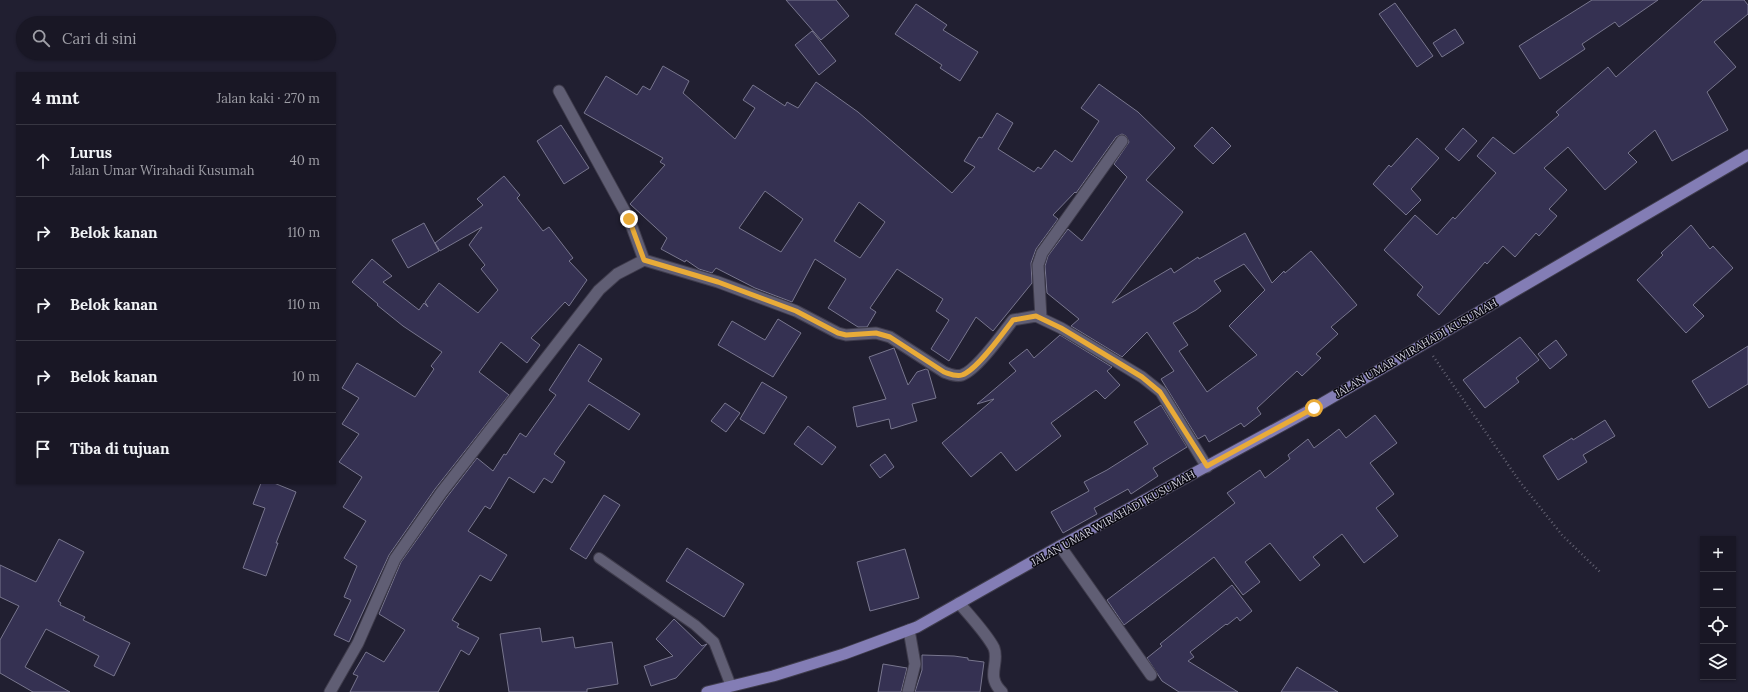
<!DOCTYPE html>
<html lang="id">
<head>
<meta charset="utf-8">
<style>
  body { margin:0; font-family:Lora,serif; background:#262432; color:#f1f3f6 }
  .controls { position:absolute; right:12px; bottom:12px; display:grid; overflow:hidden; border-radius:0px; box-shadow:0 1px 3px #0004 }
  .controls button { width:36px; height:36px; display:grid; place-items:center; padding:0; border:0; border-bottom:1px solid #373642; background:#191725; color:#f1f3f6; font:20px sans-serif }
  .stop { position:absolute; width:12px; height:12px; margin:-9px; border:3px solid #e9ab38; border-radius:50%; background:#fff }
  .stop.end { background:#e9ab38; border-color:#fff; box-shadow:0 1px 4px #0008 }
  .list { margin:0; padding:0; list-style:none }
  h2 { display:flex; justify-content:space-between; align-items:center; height:52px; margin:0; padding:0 16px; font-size:17px }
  h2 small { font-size:13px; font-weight:400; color:#9f9fa7 }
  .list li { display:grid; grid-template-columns:26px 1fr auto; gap:12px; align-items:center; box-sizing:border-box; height:72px; padding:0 16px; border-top:1px solid #373642 }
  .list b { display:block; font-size:15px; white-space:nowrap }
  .list p { margin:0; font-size:13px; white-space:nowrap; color:#9f9fa7 }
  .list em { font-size:13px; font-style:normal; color:#9f9fa7 }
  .icon { flex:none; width:22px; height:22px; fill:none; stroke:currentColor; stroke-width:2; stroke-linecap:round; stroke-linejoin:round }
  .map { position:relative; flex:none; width:1748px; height:692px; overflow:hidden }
  .search { position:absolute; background:#191725; box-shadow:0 1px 3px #0004; left:16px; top:16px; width:320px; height:44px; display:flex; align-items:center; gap:10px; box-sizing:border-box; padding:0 14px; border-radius:22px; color:#9f9fa7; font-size:15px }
  .panel { position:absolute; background:#191725; box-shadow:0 1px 3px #0004; left:16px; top:72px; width:320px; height:412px; border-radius:0px }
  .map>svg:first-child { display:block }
</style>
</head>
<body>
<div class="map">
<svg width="1748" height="692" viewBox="0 0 1748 692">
  <rect width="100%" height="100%" fill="#211f31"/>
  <path fill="#353152" stroke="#78768e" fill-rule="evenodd" d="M 786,0 L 836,0 L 849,16 L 821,40 Z
    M 1592,0 L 1658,0 L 1619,27 L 1615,22 L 1582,44 L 1585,49 L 1540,79 L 1519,46 Z
    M 1703,0 L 1744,0 L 1748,5 L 1748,14 L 1714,42 L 1736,67 L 1707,92 L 1728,130 L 1672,161 L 1655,130 L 1628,153 L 1637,162 L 1605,190 L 1568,147 L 1544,168 L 1567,190 L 1549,209 L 1557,216 L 1539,236 L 1536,233 L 1515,257 L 1503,246 L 1487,264 L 1485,262 L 1439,315 L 1417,295 L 1423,287 L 1384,250 L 1415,215 L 1437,235 L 1453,217 L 1455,219 L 1496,173 L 1477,156 L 1493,137 L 1514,154 L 1559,115 L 1556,112 L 1608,67 L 1616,77 Z
    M 1395,3 L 1433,56 L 1417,67 L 1379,14 Z
    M 916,4 L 947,25 L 943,30 L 978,52 L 960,81 L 940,68 L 942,65 L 895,34 Z
    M 1455,29 L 1464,43 L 1442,57 L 1433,43 Z
    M 812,31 L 836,61 L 819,75 L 795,45 Z
    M 663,66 L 689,81 L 683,93 L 735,139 L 755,108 L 743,100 L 753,85 L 785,106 L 787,102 L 798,108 L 816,82 L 858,112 L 952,193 L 975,167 L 964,161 L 979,137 L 982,138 L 997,113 L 1013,123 L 998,149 L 1034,172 L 1038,167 L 1041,169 L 1055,150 L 1072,162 L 1099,121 L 1081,108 L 1099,84 L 1138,112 L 1175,148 L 1146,180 L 1183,212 L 1112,303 L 1171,268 L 1174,273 L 1198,257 L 1199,259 L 1245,233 L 1272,283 L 1284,271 L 1285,273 L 1311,251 L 1357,305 L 1331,327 L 1338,334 L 1316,354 L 1321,358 L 1302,376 L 1297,371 L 1257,408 L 1261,414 L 1244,427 L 1241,423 L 1209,442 L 1205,435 L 1198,439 L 1161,379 L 1174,371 L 1147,332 L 1122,357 L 1071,326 L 1079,319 L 1047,293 L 1045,266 L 1048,256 L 1068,229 L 1082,241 L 1127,177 L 1114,164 L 1129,142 L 1126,136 L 1122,134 L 1116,137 L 1076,193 L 1075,192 L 1053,215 L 1058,219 L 1036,249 L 1031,263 L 1032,283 L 993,331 L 976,317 L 949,361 L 931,349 L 949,320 L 936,311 L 943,299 L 897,269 L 870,308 L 876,312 L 867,327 L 858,327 L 828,308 L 846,279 L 815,259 L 792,302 L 755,288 L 716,268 L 712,273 L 699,269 L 686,260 L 685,262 L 661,249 L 667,238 L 630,204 L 665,165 L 660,162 L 663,158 L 584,113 L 606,76 L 637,95 L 643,86 L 650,90 ZM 765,191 L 803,219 L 781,252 L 739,228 ZM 859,202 L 885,222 L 860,258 L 834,241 ZM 1244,264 L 1265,290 L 1229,326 L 1257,355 L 1207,392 L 1179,351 L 1188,345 L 1173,323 L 1196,310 L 1221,291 L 1214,281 Z
    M 561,125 L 589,168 L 564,184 L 537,141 Z
    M 1212,127 L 1231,146 L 1213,164 L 1194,146 Z
    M 1463,128 L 1477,141 L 1459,161 L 1445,149 Z
    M 1417,138 L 1439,158 L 1411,189 L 1421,200 L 1406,215 L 1373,184 L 1389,165 L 1391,167 Z
    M 504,176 L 520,195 L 517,198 L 543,231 L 549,227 L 573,258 L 569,261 L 587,280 L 569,306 L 565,302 L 531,338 L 540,345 L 527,363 L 501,342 L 479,372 L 509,395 L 435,489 L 389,555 L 349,642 L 334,635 L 351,600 L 344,597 L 357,566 L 344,558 L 366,521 L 343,507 L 362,477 L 339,462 L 359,434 L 342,424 L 359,398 L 342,388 L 357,363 L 415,397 L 434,369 L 431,366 L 442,352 L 403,326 L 377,305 L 378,304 L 352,282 L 372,259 L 392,276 L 383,282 L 419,310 L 424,303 L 428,307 L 425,302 L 439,283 L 478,313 L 498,290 L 481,269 L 485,265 L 469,245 L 482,227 L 440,251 L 435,243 L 483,205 L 477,199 Z
    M 424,223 L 439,251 L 408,268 L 392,240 Z
    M 1691,225 L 1710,249 L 1713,246 L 1733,268 L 1693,305 L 1704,316 L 1686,333 L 1637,280 L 1663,255 L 1661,253 Z
    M 778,319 L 801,333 L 773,377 L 718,345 L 732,321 L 765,340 Z
    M 1060,335 L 1112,367 L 1107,371 L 1120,385 L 1105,399 L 1096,390 L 1051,423 L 1061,436 L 1016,471 L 1001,452 L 971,477 L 942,443 L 994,399 L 977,404 L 1016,371 L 1009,363 L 1027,349 L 1034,358 Z
    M 1520,337 L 1539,360 L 1516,378 L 1519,382 L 1485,408 L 1463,380 Z
    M 1556,340 L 1567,355 L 1550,369 L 1538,354 Z
    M 579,344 L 602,359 L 588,381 L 640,414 L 629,430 L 589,404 L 554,454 L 565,462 L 552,483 L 544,478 L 534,493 L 509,477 L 490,509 L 485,506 L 468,531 L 507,555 L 491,581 L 480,575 L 452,620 L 459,624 L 457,627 L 479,638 L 469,655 L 461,650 L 438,692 L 350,692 L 358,676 L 353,674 L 366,652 L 384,662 L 405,630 L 379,614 L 401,562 L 447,497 L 477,458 L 493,471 L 504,454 L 506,455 L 520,433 L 526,437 L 556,395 L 549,390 Z
    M 1748,346 L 1748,384 L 1709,408 L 1692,381 Z
    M 894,348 L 908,385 L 917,372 L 926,369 L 928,370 L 936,398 L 912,404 L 917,421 L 891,429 L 889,419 L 857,427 L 853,407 L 886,399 L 869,357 Z
    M 762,382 L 787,397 L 764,434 L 740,419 Z
    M 725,403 L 740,413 L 726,432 L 711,421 Z
    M 1161,405 L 1187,447 L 1153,468 L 1158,476 L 1131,494 L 1128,489 L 1094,508 L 1097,514 L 1063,533 L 1051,512 L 1089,491 L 1084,482 L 1107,470 L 1148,444 L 1134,422 Z
    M 1375,415 L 1397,443 L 1370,463 L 1394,494 L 1376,508 L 1398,536 L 1364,563 L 1342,534 L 1313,557 L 1320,565 L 1300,581 L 1270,543 L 1245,562 L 1260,582 L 1243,595 L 1214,557 L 1124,625 L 1107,600 L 1235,503 L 1227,493 L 1260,470 L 1265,478 L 1290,459 L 1288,455 L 1308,439 L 1314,448 L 1339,429 L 1346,438 Z
    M 1605,420 L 1615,436 L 1583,455 L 1587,462 L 1558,480 L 1543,456 L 1572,438 L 1573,440 Z
    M 808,426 L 836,447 L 822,465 L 794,444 Z
    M 885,454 L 894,467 L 880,478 L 870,465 Z
    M 261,483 L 274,483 L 296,492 L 276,543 L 278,543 L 266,576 L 243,568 L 265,508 L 253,504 Z
    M 604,495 L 620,505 L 586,559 L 570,549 Z
    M 59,539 L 84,552 L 58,601 L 61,603 L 60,605 L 85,617 L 83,620 L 130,643 L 114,676 L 94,666 L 99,656 L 46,629 L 25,667 L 70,692 L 33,692 L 0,673 L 0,640 L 19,606 L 0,597 L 0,565 L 36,582 Z
    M 687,548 L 744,584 L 724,617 L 666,581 Z
    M 905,549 L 919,598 L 870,611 L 857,562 Z
    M 1232,585 L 1252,611 L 1240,621 L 1237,617 L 1227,625 L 1226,624 L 1190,652 L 1194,657 L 1188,661 L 1238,692 L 1179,692 L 1162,681 L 1147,658 L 1162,646 L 1160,644 Z
    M 674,619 L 702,646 L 707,644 L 676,678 L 651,686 L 644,666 L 673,656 L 656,639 Z
    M 540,628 L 542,642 L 573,637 L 575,648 L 612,642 L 618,684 L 587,689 L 587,692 L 509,692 L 500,634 Z
    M 922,655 L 954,656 L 968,658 L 968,660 L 984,662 L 980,692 L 915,692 L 922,670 Z
    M 883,664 L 907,668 L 901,692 L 878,692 Z
    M 1297,667 L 1338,692 L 1281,692 Z"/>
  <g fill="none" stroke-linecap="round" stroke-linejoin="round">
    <g stroke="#3f3c4c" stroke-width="12">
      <path id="service" d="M 599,558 L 695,625 L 714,642 L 731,686"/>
    </g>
    <g stroke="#3f3c4c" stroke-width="13">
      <path id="minor" d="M 559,91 L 629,219 L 644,260
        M 1041,318 L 1038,265 L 1042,253 L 1122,141
        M 1060,546 L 1151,675
        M 959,603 C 969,615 987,634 994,648 C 1000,663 985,676 1002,692
        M 330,692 L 358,643 L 395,559 L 441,493 L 599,290 L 617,274 L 644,260 L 718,282 L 796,311 L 838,333 L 846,335 L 876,333 L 890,337 L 944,372 C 950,374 956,377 962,375 C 977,370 1003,333 1013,320 L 1036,316 L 1061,328 L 1142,377 L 1161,392 L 1207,467
        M 908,692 L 915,664 L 909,630"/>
    </g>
    <g stroke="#3f3c4c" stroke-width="13">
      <path id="primary" d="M 707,692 L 773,676 L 844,654 L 917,627 L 1060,546 L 1314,408 L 1748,155"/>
    </g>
    <path stroke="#646272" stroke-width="2.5" stroke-dasharray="1 3" stroke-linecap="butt" d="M 1433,356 L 1520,482 L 1562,535 L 1600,572"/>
    <use href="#service" stroke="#605e74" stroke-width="10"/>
    <use href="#minor" stroke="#605e74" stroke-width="11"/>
    <use href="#primary" stroke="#837db5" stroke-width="11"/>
  </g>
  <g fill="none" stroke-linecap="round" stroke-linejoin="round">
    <path stroke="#e9ab38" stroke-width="5" d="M 629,219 L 644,260 L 718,282 L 796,311 L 838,333 L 846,335 L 876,333 L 890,337 L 944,372 C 950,374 956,377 962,375 C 977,370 1003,333 1013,320 L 1036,316 L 1061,328 L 1142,377 L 1160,392 L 1207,466 L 1314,408"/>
  </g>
  <g text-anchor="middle" stroke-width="3" stroke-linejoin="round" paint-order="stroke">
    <g font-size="11" fill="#d2d1de" stroke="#0b0a12">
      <text transform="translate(1416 348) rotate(-30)" y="4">JALAN UMAR WIRAHADI KUSUMAH</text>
      <text transform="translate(1113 518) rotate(-29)" y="4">JALAN UMAR WIRAHADI KUSUMAH</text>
    </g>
  </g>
</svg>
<div class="controls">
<button>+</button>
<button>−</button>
<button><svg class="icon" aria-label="locate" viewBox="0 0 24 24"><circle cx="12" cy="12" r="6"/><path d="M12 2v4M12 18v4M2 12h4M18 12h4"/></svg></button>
<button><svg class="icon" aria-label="layers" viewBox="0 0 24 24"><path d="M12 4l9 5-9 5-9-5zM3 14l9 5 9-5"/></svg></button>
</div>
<div class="stop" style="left:1314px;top:408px"></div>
<div class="stop end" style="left:629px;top:219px"></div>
<div class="search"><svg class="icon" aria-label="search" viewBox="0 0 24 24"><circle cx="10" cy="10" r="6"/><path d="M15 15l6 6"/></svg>Cari di sini</div>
<section class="panel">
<h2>4 mnt<small>Jalan kaki · 270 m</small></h2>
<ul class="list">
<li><svg class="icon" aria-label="ahead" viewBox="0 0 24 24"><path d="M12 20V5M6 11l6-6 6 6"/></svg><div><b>Lurus</b><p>Jalan Umar Wirahadi Kusumah</p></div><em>40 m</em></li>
<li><svg class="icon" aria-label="right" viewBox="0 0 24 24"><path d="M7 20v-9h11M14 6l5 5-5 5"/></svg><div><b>Belok kanan</b></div><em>110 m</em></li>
<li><svg class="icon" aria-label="right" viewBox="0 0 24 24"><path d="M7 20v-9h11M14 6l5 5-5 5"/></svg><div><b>Belok kanan</b></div><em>110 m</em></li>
<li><svg class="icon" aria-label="right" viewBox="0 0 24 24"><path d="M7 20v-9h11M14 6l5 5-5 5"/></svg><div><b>Belok kanan</b></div><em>10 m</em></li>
<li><svg class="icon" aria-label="arrive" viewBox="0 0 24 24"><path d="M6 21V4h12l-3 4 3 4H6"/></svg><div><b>Tiba di tujuan</b></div></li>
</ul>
</section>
</div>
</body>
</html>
